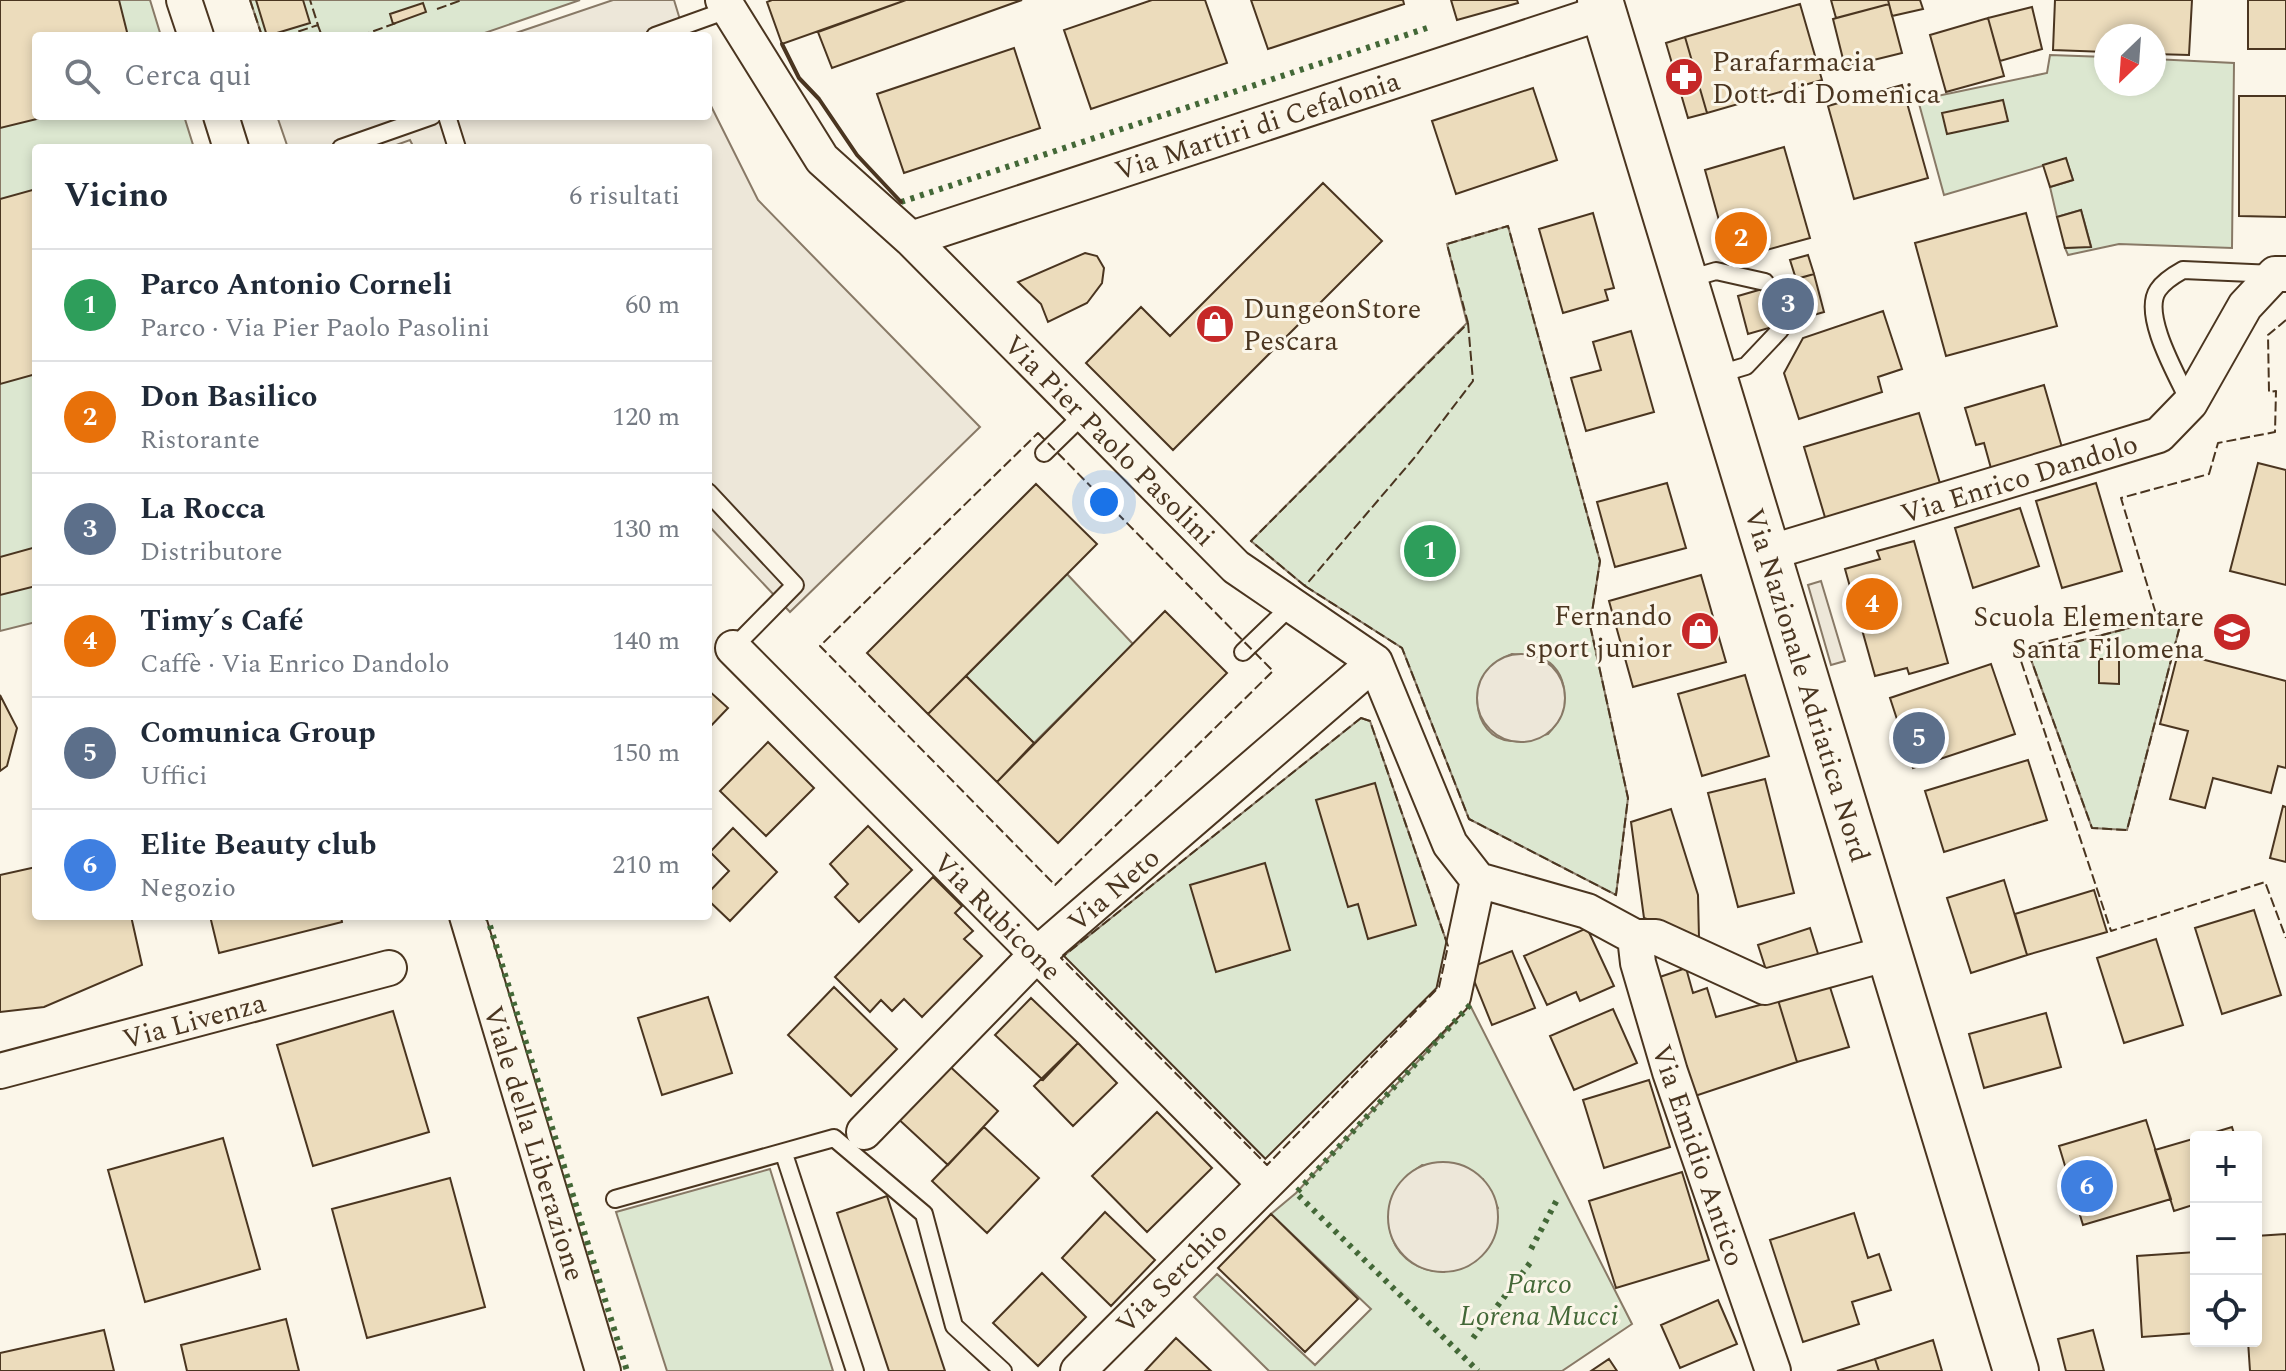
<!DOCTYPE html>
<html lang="it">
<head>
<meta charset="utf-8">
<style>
  body { margin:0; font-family:Spectral,serif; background:#f2f2f3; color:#1f2937 }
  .controls { position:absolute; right:24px; bottom:24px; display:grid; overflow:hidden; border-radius:8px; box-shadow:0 4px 12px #0003 }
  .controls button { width:72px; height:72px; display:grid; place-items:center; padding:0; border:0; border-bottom:2px solid #e0e1e3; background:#fff; color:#1f2937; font:40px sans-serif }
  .compass { position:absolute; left:2094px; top:24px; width:72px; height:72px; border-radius:50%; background:#fff; box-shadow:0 4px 12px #0003; rotate:205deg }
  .you { position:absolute; left:1104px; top:502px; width:28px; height:28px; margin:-20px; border:6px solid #fff; border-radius:50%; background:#1a73e8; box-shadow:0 0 0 12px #1a73e833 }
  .badge { display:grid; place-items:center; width:52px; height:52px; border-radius:50%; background:#c62828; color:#fff; font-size:26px; font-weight:700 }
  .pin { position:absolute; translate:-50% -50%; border:4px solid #fff; box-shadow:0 2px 8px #0006 }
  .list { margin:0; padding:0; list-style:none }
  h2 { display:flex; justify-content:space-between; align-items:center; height:104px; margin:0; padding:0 32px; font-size:34px }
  h2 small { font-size:26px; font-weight:400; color:#747a83 }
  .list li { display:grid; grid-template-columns:52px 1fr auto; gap:24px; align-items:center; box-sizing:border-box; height:112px; padding:0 32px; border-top:2px solid #e0e1e3 }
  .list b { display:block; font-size:30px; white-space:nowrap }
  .list p { margin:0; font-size:26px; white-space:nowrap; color:#747a83 }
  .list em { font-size:26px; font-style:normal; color:#747a83 }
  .icon { flex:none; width:44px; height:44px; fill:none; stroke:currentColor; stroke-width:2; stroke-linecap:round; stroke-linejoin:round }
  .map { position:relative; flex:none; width:2286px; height:1371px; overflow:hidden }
  .search { position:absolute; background:#fff; box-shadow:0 4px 12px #0003; left:32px; top:32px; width:680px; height:88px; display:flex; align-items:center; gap:20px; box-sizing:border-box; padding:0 28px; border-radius:8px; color:#747a83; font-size:30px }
  .panel { position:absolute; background:#fff; box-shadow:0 4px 12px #0003; left:32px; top:144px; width:680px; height:776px; border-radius:8px }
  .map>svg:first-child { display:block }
</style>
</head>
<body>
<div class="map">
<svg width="2286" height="1371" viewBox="0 0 2286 1371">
  <rect width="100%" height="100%" fill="#fbf6e9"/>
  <path fill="#dce7d0" stroke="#887966" stroke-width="2" fill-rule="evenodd" d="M 0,0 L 150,0 L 161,36 L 36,36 L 36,116 L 184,116 L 194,148 L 36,148 L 36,622 L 0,631 Z
    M 250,0 L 580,0 L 476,36 L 262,36 Z
    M 2050,55 L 2106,57 L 2106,84 L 2154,84 L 2154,59 L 2234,63 L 2232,248 L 2119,244 L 2068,255 L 2065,248 L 2091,246 L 2081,210 L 2057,217 L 2050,187 L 2073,180 L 2066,159 L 1944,195 L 1918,100 L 2047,73 Z
    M 1508,226 L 1600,561 L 1590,625 L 1628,798 L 1616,895 L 1469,819 L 1402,648 L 1305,586 L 1251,541 L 1467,323 L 1447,244 ZM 1512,654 C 1520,655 1530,655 1538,657 C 1573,668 1569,713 1548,734 C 1537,736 1522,742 1511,741 C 1470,738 1463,673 1512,654 Z
    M 1067,574 L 1133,644 L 1034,743 L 966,676 Z
    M 2183,614 L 2127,830 L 2092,828 L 2029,654 Z
    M 1361,718 L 1370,721 L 1448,946 L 1439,987 L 1267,1165 L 1061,958 Z
    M 1470,1005 L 1632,1324 L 1562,1371 L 1269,1371 L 1194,1297 L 1217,1274 L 1315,1365 L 1371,1309 L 1271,1214 L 1296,1193 ZM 1422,1165 L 1483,1179 L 1498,1208 L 1444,1272 C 1380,1270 1371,1196 1422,1165 Z
    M 770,1169 L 833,1371 L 667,1371 L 616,1212 Z"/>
  <path fill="#ede7d9" stroke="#887966" stroke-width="2" d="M 613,0 L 674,0 L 685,36 L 507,36 Z
    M 708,100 L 758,200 L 980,427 L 790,612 L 708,525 L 708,148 L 414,148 L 410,140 L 388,148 L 288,148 L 277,116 L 708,116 Z
    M 1821,581 L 1845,661 L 1831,665 L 1808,585 Z
    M1477 698a44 44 0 1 1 88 0a44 44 0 1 1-88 0Z
    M1388 1217a55 55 0 1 1 110 0a55 55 0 1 1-110 0Z"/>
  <path fill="#ecdcbc" stroke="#4a3520" stroke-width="2" d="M 0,0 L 119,0 L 128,36 L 36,36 L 36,116 L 49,116 L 0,128 Z
    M 256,0 L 303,0 L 310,23 L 267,36 Z
    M 772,0 L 906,0 L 782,44 L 767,2 Z
    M 906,0 L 1022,0 L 832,68 L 818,32 Z
    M 1152,0 L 1205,0 L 1227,63 L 1091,109 L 1064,30 Z
    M 1251,0 L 1403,0 L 1404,4 L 1268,49 Z
    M 1451,0 L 1517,0 L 1518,3 L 1457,20 Z
    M 1831,0 L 1888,0 L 1889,4 L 1836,18 Z
    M 1888,0 L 1920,0 L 1923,9 L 1892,16 Z
    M 2055,0 L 2192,0 L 2189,55 L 2154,54 L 2154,36 L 2106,36 L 2106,52 L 2053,50 Z
    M 2248,0 L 2286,0 L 2286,49 L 2248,49 Z
    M 423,3 L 426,12 L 393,24 L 390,14 Z
    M 1800,4 L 1822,80 L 1707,113 L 1685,37 Z
    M 1889,4 L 1902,53 L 1845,67 L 1833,19 Z
    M 2032,7 L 2042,49 L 2000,61 L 1988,18 Z
    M 1988,18 L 2004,76 L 1946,92 L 1930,35 Z
    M 1685,37 L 1707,113 L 1688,118 L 1666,43 Z
    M 1014,48 L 1040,128 L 904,173 L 877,94 Z
    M 1902,85 L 1928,178 L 1854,199 L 1828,106 Z
    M 1533,88 L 1557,160 L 1456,194 L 1432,121 Z
    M 2239,96 L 2286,96 L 2286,217 L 2239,216 Z
    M 2003,100 L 2008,121 L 1947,134 L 1942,113 Z
    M 1784,147 L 1810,238 L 1730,260 L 1705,170 Z
    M 2066,158 L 2073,180 L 2050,187 L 2043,165 Z
    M 1323,183 L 1382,241 L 1173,450 L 1086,363 L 1141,307 L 1170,336 Z
    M 36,189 L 36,374 L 0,384 L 0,199 Z
    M 2081,210 L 2091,247 L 2065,248 L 2057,217 Z
    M 1593,213 L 1614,288 L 1605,290 L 1608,300 L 1563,313 L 1539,229 Z
    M 2026,213 L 2057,326 L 1946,356 L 1915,243 Z
    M 1085,253 L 1097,256 L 1104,268 L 1102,283 L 1087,303 L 1048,322 L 1041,304 L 1018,282 Z
    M 1808,255 L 1814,274 L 1796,279 L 1790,260 Z
    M 1814,274 L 1824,312 L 1748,334 L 1738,296 Z
    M 1883,311 L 1902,369 L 1878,377 L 1882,392 L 1799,419 L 1784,373 L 1803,338 Z
    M 1631,331 L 1654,412 L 1586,431 L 1571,378 L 1601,370 L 1593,342 Z
    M 2044,385 L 2063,451 L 1992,472 L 1984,443 L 1976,445 L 1965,408 Z
    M 1919,413 L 1942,490 L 1827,524 L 1804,447 Z
    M 2258,463 L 2286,470 L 2286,585 L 2230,571 Z
    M 1667,483 L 1686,548 L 1615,567 L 1597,502 Z
    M 2096,483 L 2122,571 L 2062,588 L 2036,501 Z
    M 1036,484 L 1097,544 L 928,714 L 867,653 Z
    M 2020,508 L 2039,566 L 1973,588 L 1955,528 Z
    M 1914,541 L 1948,663 L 1909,674 L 1907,668 L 1875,676 L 1845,569 L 1880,559 L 1877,551 Z
    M 36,547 L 36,586 L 0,595 L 0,557 Z
    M 1701,575 L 1726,662 L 1633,687 L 1609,601 Z
    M 1165,611 L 1227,673 L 1058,843 L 997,782 Z
    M 2178,653 L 2286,681 L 2286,768 L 2278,766 L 2271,793 L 2213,778 L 2205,808 L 2170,799 L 2188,731 L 2160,724 Z
    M 2099,659 L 2119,659 L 2119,684 L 2099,683 Z
    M 1991,664 L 2015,734 L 1913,768 L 1890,698 Z
    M 1745,675 L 1769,756 L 1702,776 L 1678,694 Z
    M 966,676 L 1034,743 L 997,782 L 928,714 Z
    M 708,690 L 728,708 L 708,729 Z
    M 0,695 L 17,728 L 7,766 L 0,771 Z
    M 768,742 L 814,788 L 766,836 L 720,791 Z
    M 2028,760 L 2047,820 L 1944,852 L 1925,791 Z
    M 1765,779 L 1794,893 L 1738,907 L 1708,793 Z
    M 1375,783 L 1416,925 L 1368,939 L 1358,904 L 1348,907 L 1316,800 Z
    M 2283,806 L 2286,807 L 2286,862 L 2270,858 Z
    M 1671,809 L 1698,895 L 1699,938 L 1644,918 L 1631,822 Z
    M 868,826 L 912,870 L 859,922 L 835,897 L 848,884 L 830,864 Z
    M 733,828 L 777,872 L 730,921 L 708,900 L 708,893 L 729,871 L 710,852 Z
    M 1265,863 L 1290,950 L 1216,972 L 1190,885 Z
    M 36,867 L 36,916 L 131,916 L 142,965 L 44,1007 L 0,1012 L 0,875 Z
    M 933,877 L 962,906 L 955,913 L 973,931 L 964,939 L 982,956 L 922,1017 L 904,999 L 892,1011 L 881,1000 L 870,1012 L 835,977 Z
    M 2004,880 L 2027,955 L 1971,973 L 1947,898 Z
    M 2094,890 L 2107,932 L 2027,955 L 2015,914 Z
    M 2254,910 L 2281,995 L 2222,1014 L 2195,928 Z
    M 210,916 L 341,916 L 342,922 L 219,953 Z
    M 1587,928 L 1614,986 L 1580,1001 L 1576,992 L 1547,1005 L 1524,956 Z
    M 1810,928 L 1820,960 L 1768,976 L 1758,945 Z
    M 2156,939 L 2183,1025 L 2124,1043 L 2097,958 Z
    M 1512,951 L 1535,1008 L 1492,1025 L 1469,968 Z
    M 1686,968 L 1693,993 L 1707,988 L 1716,1017 L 1778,1000 L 1797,1062 L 1692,1097 L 1654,979 Z
    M 1829,984 L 1849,1047 L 1797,1062 L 1778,1000 Z
    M 834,987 L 897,1049 L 851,1096 L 788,1035 Z
    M 708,997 L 732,1073 L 662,1095 L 638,1018 Z
    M 1031,998 L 1078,1043 L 1043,1080 L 995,1035 Z
    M 1613,1009 L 1637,1063 L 1574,1090 L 1550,1036 Z
    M 393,1011 L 429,1132 L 313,1166 L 277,1045 Z
    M 2046,1013 L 2061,1067 L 1984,1088 L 1969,1034 Z
    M 1078,1043 L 1117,1083 L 1073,1126 L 1034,1086 Z
    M 944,1061 L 998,1111 L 948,1165 L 894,1115 Z
    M 1649,1080 L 1670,1147 L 1604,1168 L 1583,1100 Z
    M 1157,1112 L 1212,1168 L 1147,1232 L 1092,1176 Z
    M 2146,1120 L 2171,1199 L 2083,1225 L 2059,1146 Z
    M 984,1127 L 1039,1178 L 987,1233 L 932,1181 Z
    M 2232,1127 L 2235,1137 L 2199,1137 Z
    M 223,1138 L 260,1269 L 145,1302 L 108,1170 Z
    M 2196,1138 L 2196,1204 L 2174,1211 L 2155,1150 Z
    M 1682,1172 L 1709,1260 L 1616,1288 L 1589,1201 Z
    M 450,1178 L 485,1307 L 367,1338 L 332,1209 Z
    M 887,1196 L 945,1371 L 889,1371 L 837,1213 Z
    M 1105,1212 L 1155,1260 L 1111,1306 L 1062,1258 Z
    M 1854,1213 L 1868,1258 L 1879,1254 L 1891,1290 L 1852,1302 L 1859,1324 L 1803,1342 L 1770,1240 Z
    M 1271,1214 L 1358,1299 L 1305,1352 L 1218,1268 Z
    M 2286,1234 L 2286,1371 L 2250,1371 L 2248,1341 L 2256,1341 L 2256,1236 Z
    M 2196,1252 L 2196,1333 L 2142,1337 L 2137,1256 Z
    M 1042,1273 L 1086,1317 L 1038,1366 L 993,1323 Z
    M 1718,1300 L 1737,1344 L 1680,1368 L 1661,1325 Z
    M 286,1319 L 299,1371 L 187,1371 L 181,1345 Z
    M 104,1330 L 114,1371 L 0,1371 L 0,1353 Z
    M 2093,1330 L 2104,1371 L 2066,1371 L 2058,1339 Z
    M 1176,1338 L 1211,1371 L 1145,1371 Z
    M 1933,1340 L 1942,1371 L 1879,1371 L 1875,1359 Z
    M 1609,1359 L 1617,1371 L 1591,1371 Z
    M 1875,1359 L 1879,1371 L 1837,1371 Z"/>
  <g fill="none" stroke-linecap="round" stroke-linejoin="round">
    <g stroke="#4a3520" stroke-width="20">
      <path id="lane" d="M 655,36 L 730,9
        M 447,116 L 457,148
        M 341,148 L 432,116
        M 1685,280 L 1716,271 L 1765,282
        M 1716,375 L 1746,366 L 1780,330
        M 2190,403 C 2178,377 2141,315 2158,290 C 2164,281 2174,275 2183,270 L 2274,274
        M 1044,453 L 1084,414
        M 708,492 L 795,585 L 733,648
        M 1243,652 L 1292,605
        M 784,1154 L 855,1371
        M 615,1199 L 834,1138 L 924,1214 L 954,1326 L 1003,1371"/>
    </g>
    <g stroke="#4a3520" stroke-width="38">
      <path id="street" d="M 184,0 L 196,36
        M 723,0 L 822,159 L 911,239 L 1236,567 L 1375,662 L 1450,844 L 1478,880
        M 221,116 L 231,148
        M 911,239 L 1604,12
        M 1768,553 L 2159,435 L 2190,403 L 2245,306 L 2275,274 L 2286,274
        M 733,648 L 1264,1183
        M 1478,880 L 1587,911 L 1635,937 L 1656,937 L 1765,987 L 1889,953
        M 467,916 L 603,1371
        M 1635,937 L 1638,963 L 1670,1072 L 1773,1371
        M 0,1071 L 389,968
        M 864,1132 L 1036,955 L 1375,662
        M 1078,1371 L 1453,997 L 1478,880"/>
    </g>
    <g stroke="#4a3520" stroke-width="48">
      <path id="secondary" d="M 1600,0 L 2016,1371"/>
    </g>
    <use href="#lane" stroke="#fbf6e9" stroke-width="16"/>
    <use href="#street" stroke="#fbf6e9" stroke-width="34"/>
    <use href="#secondary" stroke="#fbf6e9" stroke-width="44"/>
    <path stroke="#436837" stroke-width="6" stroke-dasharray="4 6" stroke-linecap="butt" d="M 901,202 L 1427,28
      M 487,916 L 627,1371
      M 1470,1005 L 1296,1193 L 1478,1371
      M 1531,1249 L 1559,1196
      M 1473,1338 L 1530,1263"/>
    <path stroke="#4a3520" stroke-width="2" stroke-dasharray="10 4" stroke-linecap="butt" d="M 250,0 L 262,36
      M 437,9 L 462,0
      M 317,23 L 322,36
      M 285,36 L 318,25 L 310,0
      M 360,36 L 396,23
      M 2286,320 L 2268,335 L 2269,392 L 2276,391 L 2275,432 L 2218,443 L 2209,474 L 2121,498 L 2156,614 L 2017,649 L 2111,931 L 2265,882 L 2286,938
      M 1468,323 L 1473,381 L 1415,457 L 1305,586 L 1251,541 Z
      M 1038,433 L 1273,671 L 1055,885 L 820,646 Z
      M 1305,586 L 1402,648 L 1469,819 L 1616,895 L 1628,798 L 1590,625 L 1600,561 L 1508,226 L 1447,244 L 1468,323
      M 2183,614 L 2127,830 L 2092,828 L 2029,654 Z
      M 1361,718 L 1370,721 L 1448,946 L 1439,987 L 1267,1165 L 1061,958 Z"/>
    <path stroke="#4a3520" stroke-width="4" d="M 782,44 L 799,78 L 819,99 L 857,155 L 901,202"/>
  </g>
  <defs>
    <g id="pharmacy-disc" transform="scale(2)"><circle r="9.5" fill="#c62828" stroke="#fbf6e9"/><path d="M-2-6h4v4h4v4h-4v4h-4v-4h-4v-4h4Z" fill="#fff"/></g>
    <g id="shop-disc" transform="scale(2)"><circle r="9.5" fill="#c62828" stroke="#fbf6e9"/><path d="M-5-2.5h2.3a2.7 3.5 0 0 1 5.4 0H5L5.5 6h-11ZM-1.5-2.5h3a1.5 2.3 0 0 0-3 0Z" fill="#fff"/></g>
    <g id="school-disc" transform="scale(2)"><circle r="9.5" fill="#c62828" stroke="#fbf6e9"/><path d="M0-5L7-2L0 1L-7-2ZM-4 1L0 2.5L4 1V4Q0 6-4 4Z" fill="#fff"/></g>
  </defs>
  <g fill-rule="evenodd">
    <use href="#pharmacy-disc" x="1684" y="77"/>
    <use href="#shop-disc" x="1215" y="324"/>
    <use href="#shop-disc" x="1700" y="631"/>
    <use href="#school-disc" x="2232" y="632"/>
  </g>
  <g text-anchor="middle" stroke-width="6" stroke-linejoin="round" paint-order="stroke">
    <g font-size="28" fill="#4a3520" stroke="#fbf6e9" text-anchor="start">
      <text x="1712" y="71">Parafarmacia<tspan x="1712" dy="32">Dott. di Domenica</tspan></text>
      <text x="1243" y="318">DungeonStore<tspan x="1243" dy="32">Pescara</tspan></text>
      <text x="1672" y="625" text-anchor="end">Fernando<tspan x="1672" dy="32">sport junior</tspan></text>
      <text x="2204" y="626" text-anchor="end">Scuola Elementare<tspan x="2204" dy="32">Santa Filomena</tspan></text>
    </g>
    <g font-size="28" fill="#4a3520" stroke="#fbf6e9">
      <text transform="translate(1257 125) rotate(-18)" y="10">Via Martiri di Cefalonia</text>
      <text transform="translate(1110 440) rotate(45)" y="10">Via Pier Paolo Pasolini</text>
      <text transform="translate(2019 478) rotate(-17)" y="10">Via Enrico Dandolo</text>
      <text transform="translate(1808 685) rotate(73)" y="10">Via Nazionale Adriatica Nord</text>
      <text transform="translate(1113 889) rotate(-41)" y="10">Via Neto</text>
      <text transform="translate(998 916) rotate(45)" y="10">Via Rubicone</text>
      <text transform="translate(194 1020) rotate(-15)" y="10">Via Livenza</text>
      <text transform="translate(535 1143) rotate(73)" y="10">Viale della Liberazione</text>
      <text transform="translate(1699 1155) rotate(71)" y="10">Via Emidio Antico</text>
      <text transform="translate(1171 1277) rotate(-45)" y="10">Via Serchio</text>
    </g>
    <g font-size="28" font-style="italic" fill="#436837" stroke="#fbf6e9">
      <text x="1539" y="1293">Parco<tspan x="1539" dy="32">Lorena Mucci</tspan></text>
    </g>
  </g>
</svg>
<div class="controls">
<button>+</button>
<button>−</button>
<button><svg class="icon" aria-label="locate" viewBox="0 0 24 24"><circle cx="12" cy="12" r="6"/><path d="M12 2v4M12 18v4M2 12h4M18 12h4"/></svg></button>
</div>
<svg class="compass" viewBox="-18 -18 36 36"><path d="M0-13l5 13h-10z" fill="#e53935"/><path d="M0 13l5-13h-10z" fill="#747a83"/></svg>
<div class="you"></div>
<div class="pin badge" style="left:1430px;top:551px;background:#2e9e5b">1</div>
<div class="pin badge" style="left:1741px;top:238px;background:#e8710a">2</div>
<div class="pin badge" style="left:1788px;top:304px;background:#5c6f8a">3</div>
<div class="pin badge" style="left:1872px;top:604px;background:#e8710a">4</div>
<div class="pin badge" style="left:1919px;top:738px;background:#5c6f8a">5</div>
<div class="pin badge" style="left:2087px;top:1186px;background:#3f7fe0">6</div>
<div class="search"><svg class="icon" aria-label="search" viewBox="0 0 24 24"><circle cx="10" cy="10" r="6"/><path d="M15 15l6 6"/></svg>Cerca qui</div>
<section class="panel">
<h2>Vicino<small>6 risultati</small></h2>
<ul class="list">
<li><span class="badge" style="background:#2e9e5b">1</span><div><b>Parco Antonio Corneli</b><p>Parco · Via Pier Paolo Pasolini</p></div><em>60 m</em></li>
<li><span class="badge" style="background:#e8710a">2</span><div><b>Don Basilico</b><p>Ristorante</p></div><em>120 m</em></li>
<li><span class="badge" style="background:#5c6f8a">3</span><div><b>La Rocca</b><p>Distributore</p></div><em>130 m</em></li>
<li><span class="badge" style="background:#e8710a">4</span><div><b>Timy´s Café</b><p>Caffè · Via Enrico Dandolo</p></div><em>140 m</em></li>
<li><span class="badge" style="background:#5c6f8a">5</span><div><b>Comunica Group</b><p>Uffici</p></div><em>150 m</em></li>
<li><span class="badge" style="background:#3f7fe0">6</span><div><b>Elite Beauty club</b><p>Negozio</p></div><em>210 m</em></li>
</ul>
</section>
</div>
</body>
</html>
